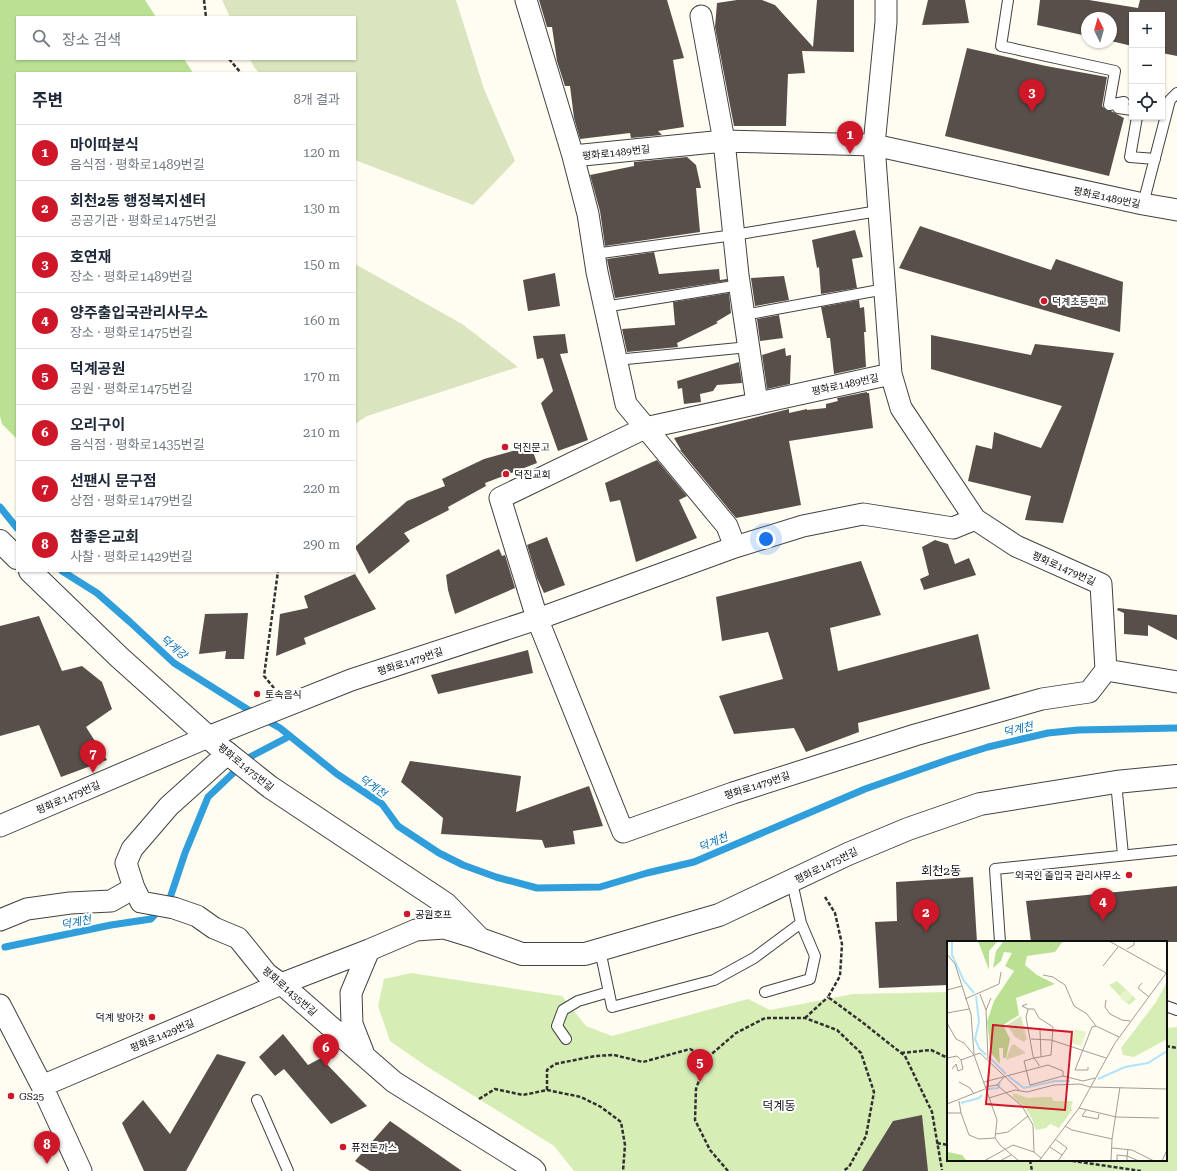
<!DOCTYPE html>
<html lang="ko">
<head>
<meta charset="utf-8">
<style>
  body { margin:0; font-family:"Roboto Serif","Noto Sans KR",serif; background:#f6f6f7; color:#1f2937 }
  .controls { position:absolute; right:12px; top:12px; display:grid; overflow:hidden; border-radius:0px; box-shadow:0 1px 3px #0004 }
  .controls button { width:36px; height:36px; display:grid; place-items:center; padding:0; border:0; border-bottom:1px solid #e0e1e3; background:#fff; color:#1f2937; font:20px sans-serif }
  .compass { position:absolute; left:1081px; top:12px; width:36px; height:36px; border-radius:50%; background:#fff; box-shadow:0 1px 3px #0004; rotate:355deg }
  .you { position:absolute; left:766px; top:539px; width:14px; height:14px; margin:-10px; border:3px solid #fff; border-radius:50%; background:#1a73e8; box-shadow:0 0 0 6px #1a73e833 }
  .badge { display:grid; place-items:center; width:26px; height:26px; border-radius:50%; background:#ce1829; color:#fff; font-size:13px; font-weight:700 }
  .pin { position:absolute; translate:-50% -33px; filter:drop-shadow(0 1px 2px #0008) }
  .pin::after { content:''; position:absolute; top:21px; width:14px; height:12px; background:inherit; clip-path:polygon(0 0,100% 0,50% 100%) }
  .list { margin:0; padding:0; list-style:none }
  h2 { display:flex; justify-content:space-between; align-items:center; height:52px; margin:0; padding:0 16px; font-size:17px }
  h2 small { font-size:13px; font-weight:400; color:#747a83 }
  .list li { display:grid; grid-template-columns:26px 1fr auto; gap:12px; align-items:center; box-sizing:border-box; height:56px; padding:0 16px; border-top:1px solid #e0e1e3 }
  .list b { display:block; font-size:15px; white-space:nowrap }
  .list p { margin:0; font-size:13px; white-space:nowrap; color:#747a83 }
  .list em { font-size:13px; font-style:normal; color:#747a83 }
  .icon { flex:none; width:22px; height:22px; fill:none; stroke:currentColor; stroke-width:2; stroke-linecap:round; stroke-linejoin:round }
  .map { position:relative; flex:none; width:1177px; height:1171px; overflow:hidden }
  .search { position:absolute; background:#fff; box-shadow:0 1px 3px #0004; left:16px; top:16px; width:340px; height:44px; display:flex; align-items:center; gap:10px; box-sizing:border-box; padding:0 14px; border-radius:0px; color:#747a83; font-size:15px }
  .panel { position:absolute; background:#fff; box-shadow:0 1px 3px #0004; left:16px; top:72px; width:340px; height:500px; border-radius:0px }
  .map>svg:first-child { display:block }
</style>
</head>
<body>
<div class="map">
<svg width="1177" height="1171" viewBox="0 0 1177 1171">
  <rect width="100%" height="100%" fill="#fffcf1"/>
  <path fill="#d6eeb6" d="M 411,973 L 562,996 L 586,1026 L 612,1036 L 748,999 L 770,1010 L 853,994 L 948,992 L 948,1160 L 1166,1160 L 1166,1028 L 1177,1027 L 1177,1171 L 574,1171 L 554,1146 L 426,1066 L 390,1041 L 378,1006 L 384,979 Z"/>
  <path fill="#bae193" d="M 0,0 L 145,0 L 156,17 L 17,17 L 17,59 L 184,59 L 193,73 L 17,73 L 17,439 L 2,424 L 0,416 Z"/>
  <path fill="#dae4be" d="M 222,0 L 456,0 L 484,89 L 515,161 L 473,205 L 355,160 L 355,73 L 259,73 L 254,67 L 250,59 L 355,59 L 355,17 L 230,17 Z
    M 355,264 L 462,324 L 518,367 L 367,416 L 355,424 Z"/>
  <g fill="none" stroke-linecap="round" stroke-linejoin="round">
    <path stroke="#2f9edb" stroke-width="7" d="M 0,507 L 17,528
      M 62,571 L 97,593 L 130,622 L 174,663 L 255,714
      M 264,719 L 280,728 L 337,774 L 382,804 L 398,826 L 439,853 L 463,865 L 496,877 L 537,888 L 600,887 L 647,873 L 694,862 L 865,789 L 950,759 L 988,747 L 1048,733 L 1078,730 L 1177,728
      M 5,947 L 111,925 L 151,919 L 170,898 L 185,853 L 208,797 L 250,757 L 290,736"/>
  </g>
  <path fill="#594f4a" d="M 539,0 L 667,0 L 684,58 L 673,60 L 684,127 L 658,131 L 662,135 L 631,138 L 630,133 L 580,139 L 574,118 L 570,86 L 565,86 L 557,61 L 552,27 L 547,27 Z
    M 737,0 L 762,0 L 775,5 L 813,47 L 817,0 L 854,0 L 854,52 L 802,51 L 805,73 L 788,74 L 786,126 L 734,126 L 715,27 L 717,3 Z
    M 928,0 L 965,0 L 969,23 L 922,25 Z
    M 1040,0 L 1089,0 L 1138,8 L 1140,0 L 1177,0 L 1177,56 L 1162,53 L 1162,15 L 1132,15 L 1132,46 L 1111,41 L 1111,18 L 1087,18 L 1087,36 L 1037,25 Z
    M 967,48 L 1046,66 L 1107,77 L 1102,106 L 1107,111 L 1111,111 L 1124,118 L 1109,176 L 945,136 Z
    M 687,157 L 696,165 L 701,188 L 696,188 L 700,232 L 605,246 L 600,211 L 590,175 L 634,166 L 634,162 Z
    M 920,226 L 1051,270 L 1056,259 L 1123,282 L 1120,332 L 899,268 Z
    M 855,230 L 863,257 L 852,259 L 857,288 L 821,294 L 819,267 L 817,268 L 812,240 Z
    M 654,252 L 659,274 L 719,269 L 720,280 L 727,279 L 727,281 L 615,298 L 607,259 Z
    M 555,273 L 560,306 L 528,311 L 523,280 Z
    M 784,276 L 789,300 L 755,306 L 751,278 Z
    M 729,293 L 731,313 L 716,322 L 718,323 L 677,343 L 678,347 L 627,352 L 622,329 L 675,325 L 673,302 Z
    M 859,300 L 860,308 L 864,307 L 866,332 L 864,332 L 866,367 L 834,374 L 830,338 L 827,338 L 821,307 Z
    M 779,315 L 783,338 L 760,341 L 757,319 Z
    M 565,334 L 568,353 L 560,354 L 588,440 L 558,451 L 541,403 L 553,391 L 543,358 L 537,359 L 533,336 Z
    M 931,335 L 1031,355 L 1035,344 L 1114,353 L 1063,523 L 1025,520 L 1031,496 L 968,481 L 976,445 L 992,449 L 994,432 L 1041,448 L 1062,406 L 931,369 Z
    M 785,348 L 786,356 L 791,355 L 790,384 L 767,389 L 762,355 Z
    M 739,362 L 742,383 L 717,385 L 713,391 L 700,394 L 701,402 L 684,404 L 682,388 L 678,389 L 677,381 Z
    M 867,392 L 867,393 L 869,393 L 873,428 L 789,441 L 801,505 L 736,518 L 680,450 L 681,450 L 674,438 L 789,409 L 789,413 L 807,409 L 807,410 L 826,408 L 826,404 L 838,401 L 837,398 Z
    M 531,446 L 537,463 L 485,483 L 486,486 L 448,507 L 449,510 L 404,533 L 410,541 L 369,574 L 355,547 L 407,501 L 445,486 L 442,479 L 484,459 Z
    M 657,460 L 687,496 L 679,500 L 697,538 L 636,562 L 620,500 L 610,502 L 605,483 Z
    M 547,537 L 565,585 L 544,593 L 537,578 L 527,545 Z
    M 935,540 L 948,544 L 955,564 L 969,558 L 976,575 L 924,590 L 920,579 L 929,575 L 922,547 Z
    M 499,549 L 502,556 L 505,555 L 515,588 L 455,614 L 448,590 L 446,575 Z
    M 861,561 L 881,615 L 830,628 L 838,671 L 978,634 L 990,689 L 858,723 L 859,732 L 806,752 L 794,728 L 734,734 L 719,696 L 783,679 L 768,632 L 722,641 L 716,597 Z
    M 355,574 L 376,609 L 304,638 L 306,644 L 276,656 L 280,614 L 308,608 L 304,596 Z
    M 1118,608 L 1177,615 L 1177,640 L 1148,625 L 1148,636 L 1124,634 L 1124,613 L 1117,610 Z
    M 248,613 L 244,659 L 225,659 L 226,651 L 199,654 L 205,614 Z
    M 39,616 L 62,671 L 82,666 L 102,682 L 112,709 L 86,727 L 107,760 L 61,777 L 39,725 L 0,736 L 0,626 Z
    M 528,650 L 533,673 L 438,694 L 431,675 Z
    M 410,761 L 521,776 L 516,812 L 589,786 L 603,826 L 573,831 L 575,844 L 545,848 L 542,840 L 441,834 L 443,818 L 401,782 Z
    M 973,877 L 977,942 L 948,942 L 948,985 L 879,988 L 875,922 L 897,921 L 896,882 Z
    M 1177,886 L 1177,942 L 1031,942 L 1026,901 Z
    M 283,1034 L 308,1065 L 321,1058 L 367,1106 L 331,1124 L 284,1069 L 275,1076 L 259,1057 Z
    M 217,1054 L 246,1062 L 186,1171 L 144,1171 L 122,1123 L 143,1100 L 170,1134 Z
    M 922,1115 L 928,1171 L 862,1171 L 893,1121 Z
    M 390,1121 L 462,1171 L 370,1171 L 355,1161 Z"/>
  <g fill="none" stroke-linecap="round" stroke-linejoin="round">
    <g stroke="#424242" stroke-width="12">
      <path id="service" d="M 1008,0 L 1001,46 L 1115,71 L 1109,105 L 1124,102 L 1118,108 L 1132,110
        M 1137,117 L 1130,157 L 1155,159
        M 1143,204 L 1170,100 L 1177,93
        M 594,254 L 734,235 L 878,211
        M 604,307 L 740,285
        M 744,315 L 885,289
        M 616,360 L 749,347
        M 1116,782 L 1123,855
        M 1000,942 L 995,869 L 1177,850
        M 600,950 L 612,1007 L 714,980 L 754,958 L 801,923 L 792,882
        M 765,992 L 810,979 L 815,956 L 801,923
        M 1166,1006 L 1177,1010
        M 566,1039 L 557,1026 L 563,1010 L 578,1001 L 609,992
        M 257,1100 L 288,1171"/>
    </g>
    <g stroke="#424242" stroke-width="23">
      <path id="minor" d="M 526,0 L 573,156 L 588,214 L 597,272 L 626,404 L 727,526 L 735,547
        M 886,0 L 886,22 L 874,145 L 891,374 L 645,428 L 500,498 L 537,618 L 623,832 L 733,793 L 915,735 L 1042,699 L 1089,692 L 1106,670
        M 701,16 L 724,141 L 738,275 L 757,403
        M 573,156 L 724,141 L 874,145 L 1143,204 L 1177,210
        M 891,374 L 901,408 L 975,519
        M 0,826 L 208,737 L 351,680 L 546,616 L 735,547 L 803,526 L 863,514 L 953,528 L 975,519 L 1016,546 L 1101,584 L 1106,670 L 1177,682
        M 134,888 L 141,902 L 174,908 L 197,916 L 214,928 L 238,938 L 267,974 L 284,986 L 394,1082 L 532,1168 L 535,1171
        M 0,920 L 27,909 L 70,903 L 111,901 L 134,888 L 126,863 L 132,849 L 169,806 L 228,753
        M 0,1005 L 42,1086 L 81,1171
        M 363,1052 L 352,1024 L 351,993 L 369,950
        M 42,1086 L 281,984 L 369,950 L 416,930 L 444,928 L 480,939"/>
    </g>
    <g stroke="#424242" stroke-width="24">
      <path id="tertiary" d="M 0,541 L 17,558
        M 30,571 L 119,657 L 217,745 L 270,787 L 446,904 L 480,939 L 522,954 L 585,954 L 719,915 L 848,854 L 908,829 L 980,804 L 1116,782 L 1177,776"/>
    </g>
    <path stroke="#313131" stroke-width="2.5" stroke-dasharray="4 2" stroke-linecap="butt" d="M 204,0 L 206,17
      M 229,59 L 241,73
      M 274,688 L 264,676 L 278,571
      M 825,897 L 835,913 L 842,944 L 840,976 L 828,997 L 862,1022 L 905,1056 L 932,1112 L 942,1170
      M 805,1018 L 828,997
      M 1166,1046 L 1177,1048
      M 901,1053 L 931,1050 L 948,1058
      M 547,1090 L 547,1070 L 555,1064 L 595,1056 L 614,1055 L 643,1062 L 690,1049 L 707,1058
      M 479,1099 L 495,1089 L 523,1095 L 547,1090 L 581,1097 L 601,1107 L 621,1122 L 625,1145 L 623,1171
      M 937,1143 L 948,1145
      M 1030,1160 L 1032,1171
      M 1066,1160 L 1141,1171
      M 728,1171 L 710,1150 L 695,1120 L 696,1089 L 707,1058 L 736,1033 L 765,1018 L 805,1018 L 837,1030 L 861,1053 L 874,1092 L 866,1136 L 849,1167 L 843,1171"/>
    <use href="#service" stroke="#fff" stroke-width="10"/>
    <use href="#minor" stroke="#fff" stroke-width="21"/>
    <use href="#tertiary" stroke="#fff" stroke-width="22"/>
  </g>
  <g fill="#ce1829" stroke="#fff" stroke-width="1.5">
    <circle cx="1044" cy="301" r="4"/>
    <circle cx="505" cy="447" r="4"/>
    <circle cx="506" cy="474" r="4"/>
    <circle cx="257" cy="694" r="4"/>
    <circle cx="1129" cy="875" r="4"/>
    <circle cx="407" cy="914" r="4"/>
    <circle cx="152" cy="1017" r="4"/>
    <circle cx="11" cy="1096" r="4"/>
    <circle cx="343" cy="1147" r="4"/>
  </g>
  <g text-anchor="middle" stroke-width="4" stroke-linejoin="round" paint-order="stroke">
    <g font-size="10" fill="#0f0f0f" stroke="#fff">
      <text transform="translate(616 152) rotate(-6)" y="4">평화로1489번길</text>
      <text transform="translate(1107 197) rotate(12)" y="4">평화로1489번길</text>
      <text transform="translate(845 384) rotate(-12)" y="4">평화로1489번길</text>
      <text transform="translate(1064 568) rotate(24)" y="4">평화로1479번길</text>
      <text transform="translate(410 661) rotate(-18)" y="4">평화로1479번길</text>
      <text transform="translate(246 767) rotate(39)" y="4">평화로1475번길</text>
      <text transform="translate(757 785) rotate(-18)" y="4">평화로1479번길</text>
      <text transform="translate(68 797) rotate(-23)" y="4">평화로1479번길</text>
      <text transform="translate(826 865) rotate(-26)" y="4">평화로1475번길</text>
      <text transform="translate(290 991) rotate(41)" y="4">평화로1435번길</text>
      <text transform="translate(162 1035) rotate(-23)" y="4">평화로1429번길</text>
    </g>
    <g font-size="10" fill="#0f0f0f" stroke="#fff" text-anchor="start">
      <text x="1052" y="305">덕계초등학교</text>
      <text x="513" y="451">덕진문고</text>
      <text x="514" y="478">덕진교회</text>
      <text x="265" y="698">토속음식</text>
      <text x="1121" y="879" text-anchor="end">외국인 출입국 관리사무소</text>
      <text x="415" y="918">공원호프</text>
      <text x="144" y="1021" text-anchor="end">덕계 방아갓</text>
      <text x="19" y="1100">GS25</text>
      <text x="351" y="1151">퓨전돈까스</text>
    </g>
    <g font-size="11" font-style="italic" fill="#0a6eaf" stroke="#fff">
      <text transform="translate(174 647) rotate(40)" y="4">덕계강</text>
      <text transform="translate(1018 729) rotate(-13)" y="4">덕계천</text>
      <text transform="translate(373 786) rotate(35)" y="4">덕계천</text>
      <text transform="translate(713 842) rotate(-23)" y="4">덕계천</text>
      <text transform="translate(76 922) rotate(-11)" y="4">덕계천</text>
    </g>
    <g font-size="12" fill="#0f0f0f" stroke="#fff">
      <text x="941" y="875">회천2동</text>
      <text x="779" y="1110">덕계동</text>
    </g>
  </g>
  <g transform="translate(947 941)">
    <rect width="220" height="220" fill="#fffcf1"/>
    <path d="M 170,40 L 189,58 L 182,64 L 162,44 ZM 220,41 L 220,98 L 187,116 L 176,114 L 174,107 L 209,61 ZM 66,152 L 81,157 L 97,156 L 105,156 L 106,160 L 126,160 L 124,167 L 126,168 L 112,187 L 103,183 L 99,187 L 89,189 L 84,176 L 76,164 L 66,156 Z" fill="#d6eeb6"/>
    <path d="M 31,0 L 116,0 L 108,11 L 80,15 L 78,24 L 90,34 L 108,43 L 69,57 L 72,74 L 56,84 L 63,98 L 59,117 L 56,117 L 56,107 L 52,107 L 53,123 L 44,112 L 40,81 L 47,60 L 67,30 L 58,25 L 65,12 L 57,11 L 54,20 L 46,27 L 49,10 L 56,1 L 50,1 L 42,10 L 42,29 ZM 0,208 L 1,211 L 15,214 L 20,220 L 0,220 Z" fill="#bae193"/>
    <path d="M 74,75 L 80,98 L 77,101 L 68,96 L 60,84 ZM 67,103 L 79,112 L 59,119 L 64,105 Z" fill="#dae4be"/>
    <path d="M173.5 55a5.5 5.5 0 1 1 11 0a5.5 5.5 0 1 1-11 0ZM 128,88 L 139,91 L 134,105 L 124,102 Z" fill="#e7f4c9"/>
    <path fill="none" stroke="#b0e3fc" stroke-width="2" d="M 5,0 L 5,14 L 17,40 L 27,52M 29,55 L 32,81 L 28,98 L 32,107 L 39,114M 42,116 L 59,133M 61,135 L 77,147 L 108,140 L 123,140M 151,138 L 178,126 L 201,122 L 220,110M 41,148 L 51,147 L 53,142M 14,162 L 32,157 L 35,154"/>
    <path fill="none" stroke="#9f9d97" stroke-width="1" d="M 162,0 L 219,32M 180,8 L 187,4 L 187,0M 0,13 L 8,23 L 24,73 L 27,113M 156,25 L 171,6M 96,34 L 106,36 L 118,44 L 127,65 L 140,73 L 149,85 L 172,96M 195,42 L 191,47 L 202,56M 0,49 L 15,45M 33,53 L 39,69M 18,58 L 52,43 L 54,31M 159,59 L 158,66 L 163,73 L 175,79 L 183,80M 80,63 L 75,65 L 81,68M 0,72 L 22,68M 0,82 L 9,98 L 17,102 L 27,114 L 50,179 L 48,197 L 53,204 L 72,220M 93,89 L 94,116M 84,98 L 104,99 L 159,117M 0,117 L 10,115 L 14,119M 41,118 L 39,69 L 44,57M 92,125 L 92,124 L 88,118 L 87,117 L 86,115 L 79,76 L 81,68 L 87,68 L 92,77 L 106,86 L 104,114 L 87,117 L 77,120 L 83,144 L 116,135M 141,126 L 141,129 L 128,129 L 145,86 L 149,85M 5,128 L 9,123 L 11,130 L 16,128 L 14,119 L 33,112 L 72,149M 12,141 L 23,147 L 27,153M 37,141 L 101,124 L 116,130 L 116,135 L 136,140 L 148,137M 50,144 L 75,165 L 86,184 L 87,211M 38,146 L 50,144 L 57,136M 144,146 L 220,148M 42,157 L 68,149 L 80,151 L 107,144 L 133,143 L 143,146M 12,160 L 14,172M 0,163 L 38,148M 132,167 L 169,176 L 212,177M 139,169 L 135,175 L 151,178 L 152,173M 0,172 L 14,172 L 22,194 L 32,198 L 48,197M 118,185 L 125,189 L 165,198 L 164,220M 49,193 L 61,191 L 81,175M 108,198 L 120,207 L 111,220M 165,198 L 173,146M 103,206 L 115,214M 165,207 L 185,209 L 207,220M 181,208 L 180,215 L 192,220M 37,220 L 66,204 L 87,211 L 94,217M 53,220 L 64,214M 92,220 L 132,167 L 168,102 L 220,31M 170,220 L 170,214 L 180,215 L 180,220M 215,220 L 220,209"/>
    <path fill="#ce1829" fill-opacity="0.15" stroke="#ce1829" stroke-width="2" d="M 46,84 L 125,91 L 118,169 L 39,163 Z"/>
    <rect width="220" height="220" fill="none" stroke="#0f0f0f" stroke-width="2"/>
  </g>
</svg>
<div class="controls">
<button>+</button>
<button>−</button>
<button><svg class="icon" aria-label="locate" viewBox="0 0 24 24"><circle cx="12" cy="12" r="6"/><path d="M12 2v4M12 18v4M2 12h4M18 12h4"/></svg></button>
</div>
<svg class="compass" viewBox="-18 -18 36 36"><path d="M0-13l5 13h-10z" fill="#e53935"/><path d="M0 13l5-13h-10z" fill="#747a83"/></svg>
<div class="you"></div>
<div class="pin badge" style="left:850px;top:154px">1</div>
<div class="pin badge" style="left:926px;top:932px">2</div>
<div class="pin badge" style="left:1032px;top:112px">3</div>
<div class="pin badge" style="left:1103px;top:921px">4</div>
<div class="pin badge" style="left:700px;top:1082px">5</div>
<div class="pin badge" style="left:326px;top:1067px">6</div>
<div class="pin badge" style="left:93px;top:773px">7</div>
<div class="pin badge" style="left:47px;top:1164px">8</div>
<div class="search"><svg class="icon" aria-label="search" viewBox="0 0 24 24"><circle cx="10" cy="10" r="6"/><path d="M15 15l6 6"/></svg>장소 검색</div>
<section class="panel">
<h2>주변<small>8개 결과</small></h2>
<ul class="list">
<li><span class="badge">1</span><div><b>마이따분식</b><p>음식점 · 평화로1489번길</p></div><em>120 m</em></li>
<li><span class="badge">2</span><div><b>회천2동 행정복지센터</b><p>공공기관 · 평화로1475번길</p></div><em>130 m</em></li>
<li><span class="badge">3</span><div><b>호연재</b><p>장소 · 평화로1489번길</p></div><em>150 m</em></li>
<li><span class="badge">4</span><div><b>양주출입국관리사무소</b><p>장소 · 평화로1475번길</p></div><em>160 m</em></li>
<li><span class="badge">5</span><div><b>덕계공원</b><p>공원 · 평화로1475번길</p></div><em>170 m</em></li>
<li><span class="badge">6</span><div><b>오리구이</b><p>음식점 · 평화로1435번길</p></div><em>210 m</em></li>
<li><span class="badge">7</span><div><b>선팬시 문구점</b><p>상점 · 평화로1479번길</p></div><em>220 m</em></li>
<li><span class="badge">8</span><div><b>참좋은교회</b><p>사찰 · 평화로1429번길</p></div><em>290 m</em></li>
</ul>
</section>
</div>
</body>
</html>
